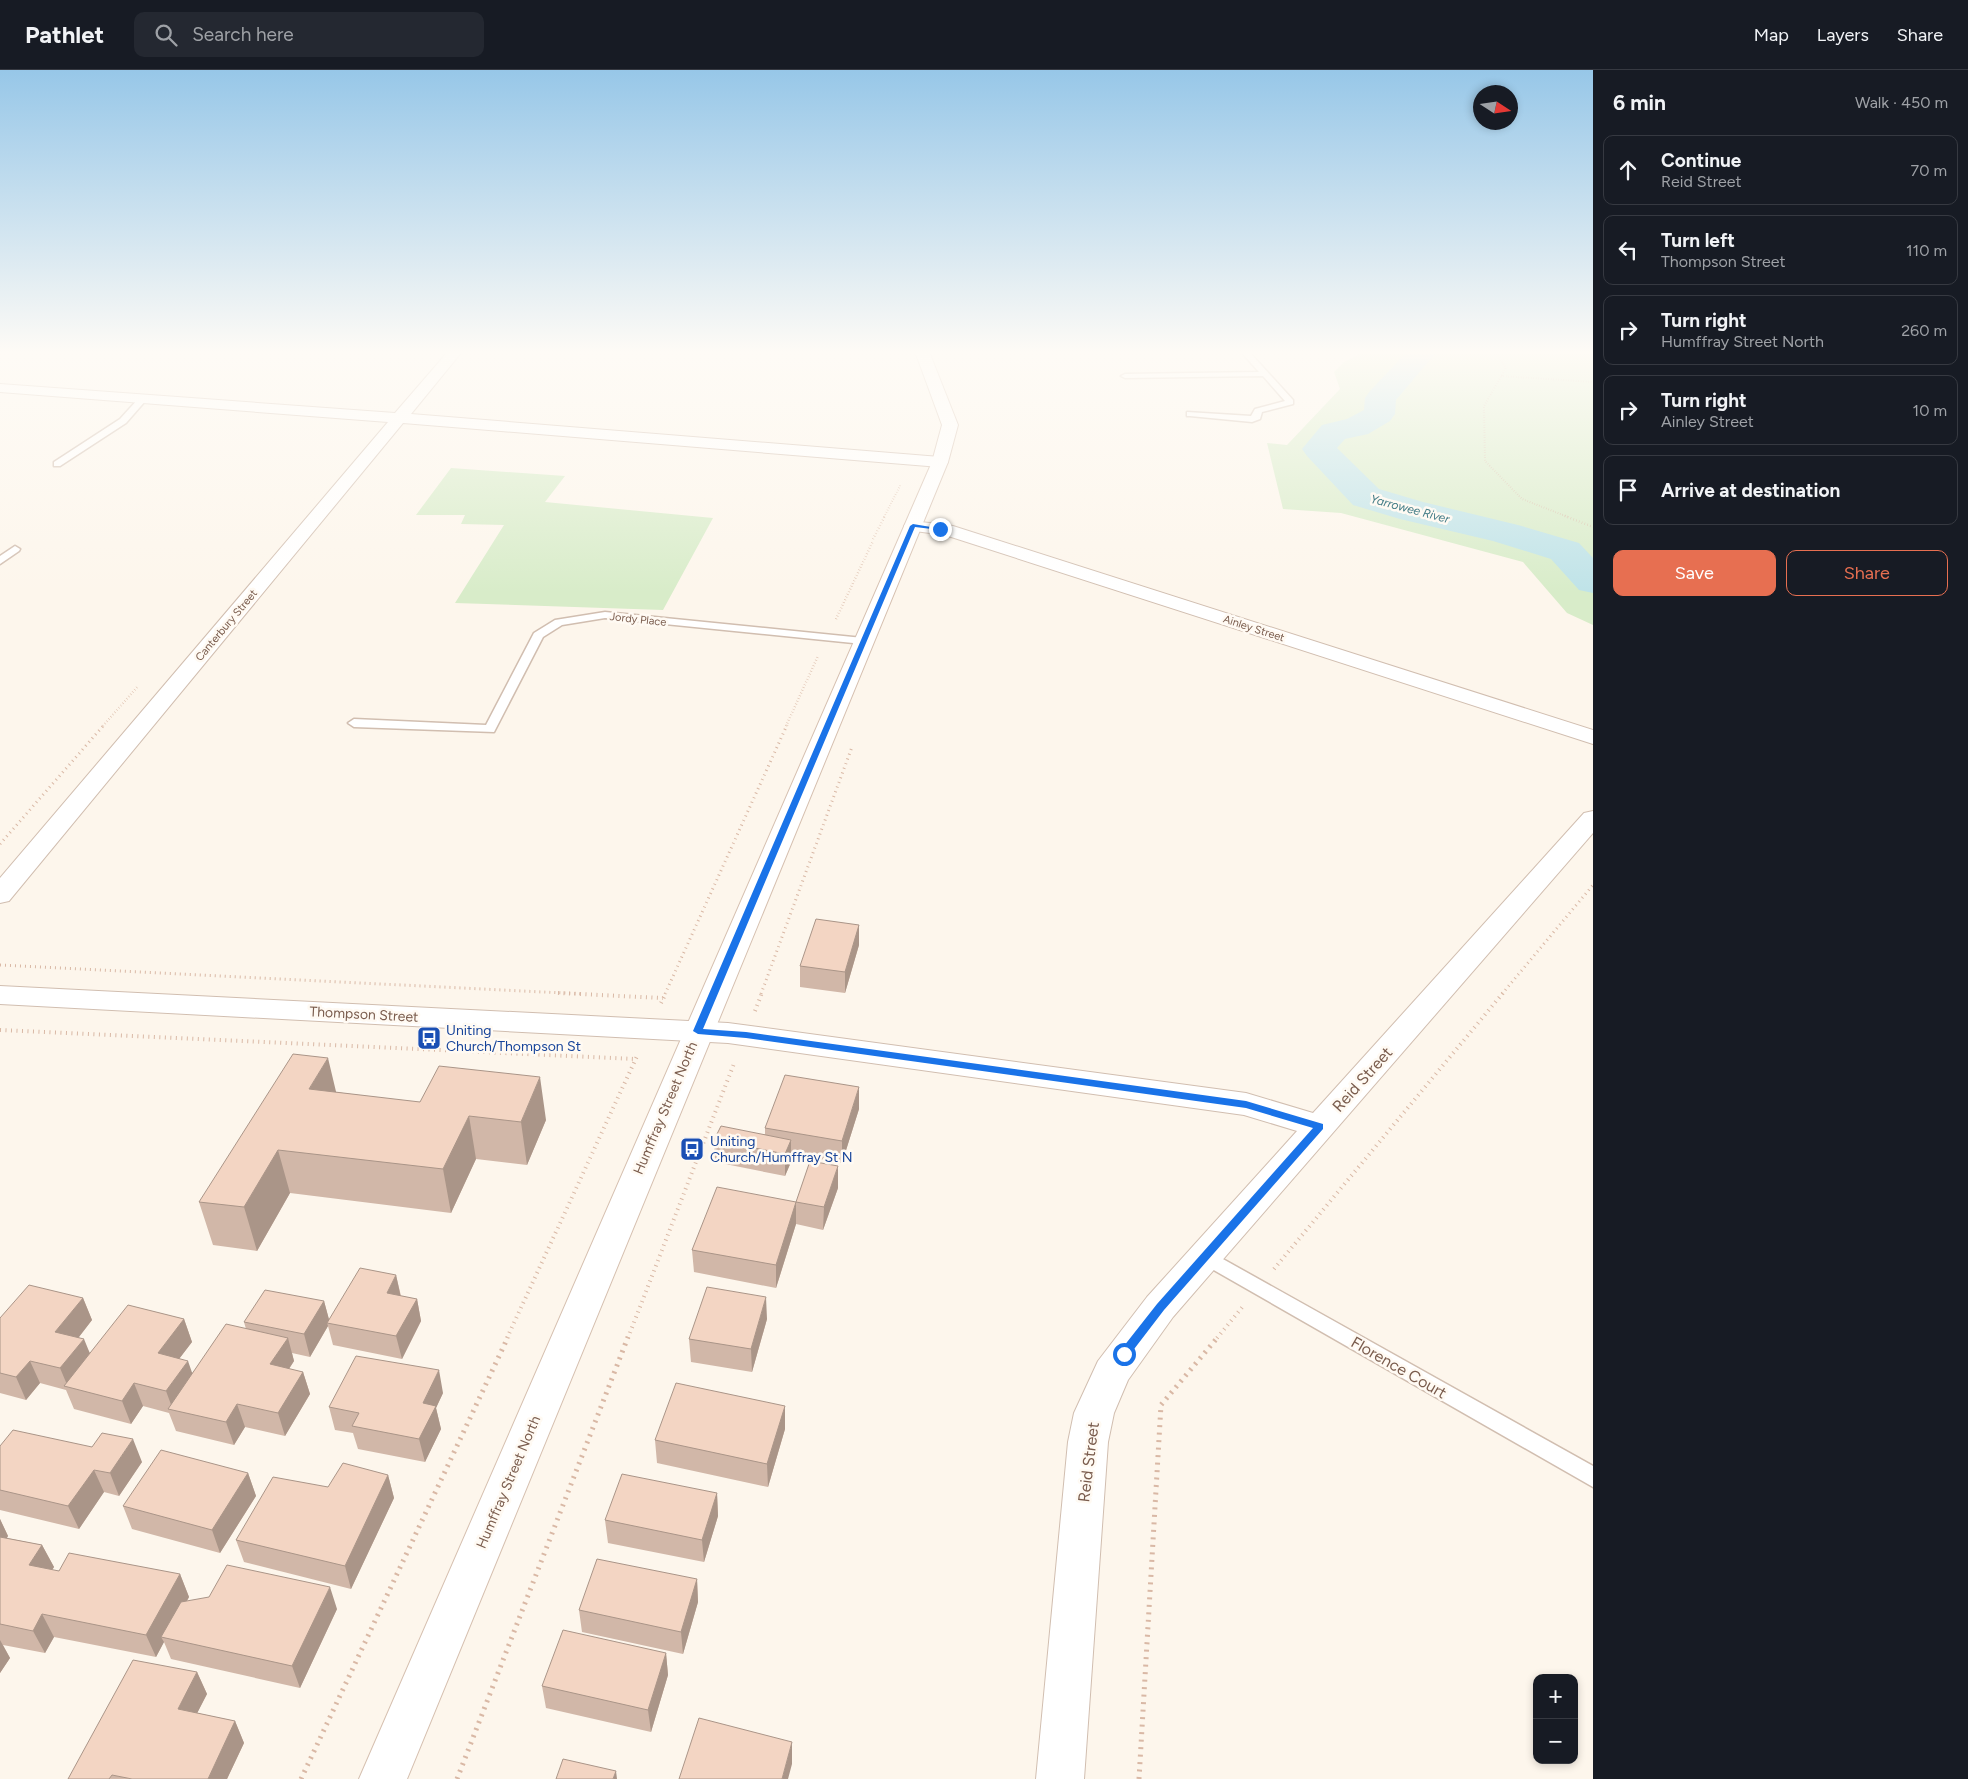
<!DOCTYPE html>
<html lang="en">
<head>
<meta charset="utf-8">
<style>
  body { margin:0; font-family:Figtree,sans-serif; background:#242831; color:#f1f3f6 }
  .controls { position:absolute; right:15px; bottom:15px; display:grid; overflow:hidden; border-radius:10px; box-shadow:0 2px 8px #0003 }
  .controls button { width:45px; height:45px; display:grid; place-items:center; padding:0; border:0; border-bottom:1px solid #363941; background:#171b24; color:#f1f3f6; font:25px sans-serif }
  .compass { position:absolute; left:1473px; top:15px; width:45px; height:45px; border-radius:50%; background:#171b24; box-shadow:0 2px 8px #0003; rotate:102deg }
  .stop { position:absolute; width:15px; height:15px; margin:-11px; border:4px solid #1a73e8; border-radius:50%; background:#fff }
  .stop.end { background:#1a73e8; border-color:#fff; box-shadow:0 1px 5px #0008 }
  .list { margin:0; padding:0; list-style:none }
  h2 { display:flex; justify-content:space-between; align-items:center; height:65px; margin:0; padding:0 20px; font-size:21px }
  h2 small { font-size:16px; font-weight:400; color:#9ea1a6 }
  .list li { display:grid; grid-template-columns:32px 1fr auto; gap:15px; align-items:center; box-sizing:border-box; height:70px; margin:0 10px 10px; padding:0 10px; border:1px solid #363941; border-radius:10px }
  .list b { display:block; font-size:19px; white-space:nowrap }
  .list p { margin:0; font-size:16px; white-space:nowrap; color:#9ea1a6 }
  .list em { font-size:16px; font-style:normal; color:#9ea1a6 }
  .actions { display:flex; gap:10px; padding:15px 20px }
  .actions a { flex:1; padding:11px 0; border:1px solid #e76f51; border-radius:10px; text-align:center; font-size:18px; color:#e76f51 }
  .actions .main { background:#e76f51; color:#fff }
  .icon { flex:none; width:28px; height:28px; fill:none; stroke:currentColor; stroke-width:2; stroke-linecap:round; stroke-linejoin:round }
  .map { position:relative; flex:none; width:1593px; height:1709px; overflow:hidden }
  header { display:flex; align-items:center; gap:30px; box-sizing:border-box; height:70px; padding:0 25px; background:#171b24; border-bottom:1px solid #363941 }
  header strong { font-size:24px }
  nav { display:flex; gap:28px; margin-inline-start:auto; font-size:18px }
  .search { width:350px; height:45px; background:#242831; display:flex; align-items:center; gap:12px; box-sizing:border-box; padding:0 18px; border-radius:10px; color:#9ea1a6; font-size:19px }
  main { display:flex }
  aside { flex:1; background:#171b24 }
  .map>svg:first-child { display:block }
</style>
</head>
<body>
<header>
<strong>Pathlet</strong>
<div class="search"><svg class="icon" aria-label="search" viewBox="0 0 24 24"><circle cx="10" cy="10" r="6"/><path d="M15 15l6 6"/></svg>Search here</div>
<nav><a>Map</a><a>Layers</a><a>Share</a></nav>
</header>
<main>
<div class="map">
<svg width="1593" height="1709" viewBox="0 0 1593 1709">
  <rect width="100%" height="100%" fill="#fdf6ec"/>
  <path fill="#d8ecc9" d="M 1360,284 L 1593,284 L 1593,555 L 1567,543 L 1523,492 L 1341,443 L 1283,439 L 1267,373 L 1287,375 L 1340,319 L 1334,302 L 1344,292 Z
    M 451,398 L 565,406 L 545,432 L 713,448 L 663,540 L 455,533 L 504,455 L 461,454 L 465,445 L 416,445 Z"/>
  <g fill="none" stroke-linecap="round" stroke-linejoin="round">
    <path fill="#bfe3e8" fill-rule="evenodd" d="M 1405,284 L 1435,284 L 1396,330 L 1395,344 L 1390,351 L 1368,364 L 1345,369 L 1337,378 L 1379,419 L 1423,432 L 1518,455 L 1579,473 L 1593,488 L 1593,523 L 1579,520 L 1551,489 L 1493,471 L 1400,449 L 1353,435 L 1307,386 L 1302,379 L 1322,355 L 1347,349 L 1364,340 L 1365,328 L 1370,321 Z"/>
    <g stroke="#d1beb0" stroke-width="3">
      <path id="lane" d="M 1243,284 L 1251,284 L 1293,330 L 1293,334 L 1262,342 L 1260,349 L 1252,352 L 1190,346 L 1187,346 L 1187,342 L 1251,346 L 1255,339 L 1285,331 L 1263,306 L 1125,308 L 1121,306 L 1125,304 L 1259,302 Z
        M 140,327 L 147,329 L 126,353 L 60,396 L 54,396 L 54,392 L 120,349 Z
        M 15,476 L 20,479 L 19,481 L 0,494 L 0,486 Z
        M 605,542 L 863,568 L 869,571 L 863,574 L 605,548 L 562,555 L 543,567 L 494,662 L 354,657 L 348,653 L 354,649 L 486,655 L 534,563 L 555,550 Z
        M 1205,1179 L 1593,1396 L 1593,1417 L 1198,1191 L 1195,1186 L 1198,1181 Z"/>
    </g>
    <g stroke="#d1beb0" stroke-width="2">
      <path id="street" d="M 446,284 L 460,284 L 411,344 L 940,387 L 946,389 L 948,392 L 946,395 L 940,397 L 403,353 L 9,831 L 0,833 L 0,808 L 388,352 L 0,322 L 0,314 L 395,343 Z
        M 913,451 L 953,456 L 1593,660 L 1593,674 L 945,465 L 907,460 L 904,456 L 907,452 Z
        M 1593,741 L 1593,763 L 1173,1247 L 1128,1310 L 1114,1343 L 1108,1372 L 1084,1709 L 1036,1709 L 1068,1372 L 1074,1343 L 1098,1291 L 1147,1227 L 1297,1061 L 1244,1045 L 728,973 L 0,934 L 0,916 L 728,953 L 1246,1023 L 1313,1043 L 1584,743 Z"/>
    </g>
    <g stroke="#d6c0b0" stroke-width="2">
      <path id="secondary" d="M 916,284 L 930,284 L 958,355 L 948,392 L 407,1709 L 359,1709 L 932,392 L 942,355 Z"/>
    </g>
    <path stroke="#d9b8a5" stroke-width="2" stroke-dasharray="0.5 2" stroke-linecap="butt" d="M 1496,284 L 1506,298 L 1484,336 L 1485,391 L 1522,429 L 1568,447
      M 1501,306 L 1593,312
      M 884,447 L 901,414"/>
    <path stroke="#d9b8a5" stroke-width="2.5" stroke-dasharray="0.5 2.5" stroke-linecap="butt" d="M 1565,446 L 1593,457
      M 873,469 L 885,446
      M 836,549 L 873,471
      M 103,656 L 138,616
      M 786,656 L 818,586"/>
    <path stroke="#d9b8a5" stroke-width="3" stroke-dasharray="1 4" stroke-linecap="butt" d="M 0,774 L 104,655
      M 0,895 L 583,924
      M 665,924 L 787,655
      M 761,924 L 852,677
      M 1502,924 L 1593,815"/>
    <path stroke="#d9b8a5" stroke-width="4" stroke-dasharray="1 4.5" stroke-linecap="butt" d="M 558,923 L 663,928
      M 661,933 L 666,923
      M 755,941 L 762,923
      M 0,960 L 635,989
      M 1274,1199 L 1503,923
      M 507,1268 L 638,984
      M 628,1268 L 735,991
      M 1217,1268 L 1244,1235"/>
    <path stroke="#d9b8a5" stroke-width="5" stroke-dasharray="2 5.5" stroke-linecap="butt" d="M 301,1709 L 508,1267
      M 457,1709 L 628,1267
      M 1139,1709 L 1161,1335 L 1218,1267"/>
    <use href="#lane" fill="#fff" fill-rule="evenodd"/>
    <use href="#street" fill="#fff" fill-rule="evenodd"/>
    <use href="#secondary" fill="#fff" fill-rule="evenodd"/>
  </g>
  <path fill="#d1b7a8" d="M 859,855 L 859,875 L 845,923 L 800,917 L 800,896 Z
    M 336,1022 L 546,1050 L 527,1095 L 476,1089 L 451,1143 L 290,1123 L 257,1181 L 213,1175 L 199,1132 Z
    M 859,1039 L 842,1093 L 791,1084 L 791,1092 L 785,1106 L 715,1092 L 714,1070 L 765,1064 L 765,1058 Z
    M 838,1118 L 823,1160 L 796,1154 L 776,1218 L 694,1202 L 692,1180 L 796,1132 Z
    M 396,1205 L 401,1226 L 417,1229 L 421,1251 L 402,1289 L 333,1275 L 328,1256 L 310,1287 L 292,1283 L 294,1291 L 289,1299 L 303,1302 L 310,1324 L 285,1366 L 245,1357 L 234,1375 L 176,1361 L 169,1343 L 143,1336 L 131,1354 L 74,1339 L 66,1320 L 40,1313 L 26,1330 L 0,1323 L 0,1248 L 83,1228 L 92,1250 L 79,1267 L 90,1283 L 184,1249 L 192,1272 L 179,1289 L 192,1303 L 246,1259 L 244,1252 L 324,1231 L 329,1250 Z
    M 767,1249 L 752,1302 L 691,1292 L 689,1269 Z
    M 443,1323 L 436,1338 L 441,1359 L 425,1392 L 358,1379 L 353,1363 L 335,1360 L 329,1337 Z
    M 785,1336 L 785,1359 L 768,1417 L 657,1393 L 655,1370 Z
    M 0,1376 L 142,1392 L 119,1426 L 104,1422 L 79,1459 L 0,1440 Z
    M 248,1403 L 256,1426 L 220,1483 L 132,1459 L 123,1436 Z
    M 388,1405 L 394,1428 L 351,1519 L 244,1492 L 236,1470 L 328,1417 Z
    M 717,1423 L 718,1446 L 704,1492 L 608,1473 L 605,1450 Z
    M 0,1449 L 8,1466 L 7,1468 L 42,1475 L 54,1497 L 52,1500 L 59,1501 L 180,1504 L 189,1527 L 187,1531 L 337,1539 L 300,1618 L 171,1589 L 164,1572 L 156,1587 L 54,1567 L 45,1583 L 3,1575 L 10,1588 L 0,1603 Z
    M 697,1509 L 698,1532 L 683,1584 L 582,1562 L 579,1540 Z
    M 666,1583 L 668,1605 L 651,1662 L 546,1638 L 542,1616 Z
    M 197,1602 L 207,1624 L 197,1643 L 235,1651 L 244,1673 L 227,1709 L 68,1709 Z"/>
  <path fill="#aa9588" d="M 859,855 L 859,875 L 845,923 L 845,902 Z
    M 328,988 L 338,1030 L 309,1019 Z
    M 540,1007 L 546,1050 L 527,1095 L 521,1052 Z
    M 859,1017 L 859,1039 L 842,1093 L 842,1071 Z
    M 469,1046 L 476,1089 L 451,1143 L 443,1099 Z
    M 791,1070 L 791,1092 L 785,1106 L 785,1084 Z
    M 278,1080 L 290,1123 L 257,1181 L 244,1137 Z
    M 838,1096 L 838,1118 L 823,1160 L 824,1137 Z
    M 796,1132 L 796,1154 L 776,1218 L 776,1195 Z
    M 396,1205 L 401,1228 L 387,1223 Z
    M 766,1227 L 767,1249 L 752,1302 L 751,1279 Z
    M 83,1228 L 92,1250 L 65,1285 L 55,1262 Z
    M 417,1229 L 421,1251 L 402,1289 L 396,1266 Z
    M 324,1231 L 330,1253 L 327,1253 L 328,1256 L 310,1287 L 304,1264 Z
    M 184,1249 L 192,1272 L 166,1306 L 158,1283 Z
    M 288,1268 L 294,1291 L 277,1317 L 270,1294 Z
    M 84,1269 L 93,1291 L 68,1317 L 60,1298 Z
    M 30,1291 L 40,1313 L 26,1330 L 16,1307 Z
    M 188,1291 L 196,1314 L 173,1340 L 166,1321 Z
    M 439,1300 L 443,1323 L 436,1338 L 441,1359 L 425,1392 L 419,1369 L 423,1333 Z
    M 303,1302 L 310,1324 L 285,1366 L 278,1343 Z
    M 134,1313 L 143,1336 L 131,1354 L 122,1331 Z
    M 237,1334 L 245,1357 L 234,1375 L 226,1352 Z
    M 785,1336 L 785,1359 L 768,1417 L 767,1394 Z
    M 133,1369 L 142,1392 L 119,1426 L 110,1403 Z
    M 94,1400 L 104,1422 L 79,1459 L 68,1436 Z
    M 248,1403 L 256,1426 L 220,1483 L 212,1460 Z
    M 388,1405 L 394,1428 L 351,1519 L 345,1496 Z
    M 717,1423 L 718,1446 L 704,1492 L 702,1470 Z
    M 0,1449 L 8,1466 L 0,1478 Z
    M 42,1475 L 54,1497 L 41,1517 L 29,1495 Z
    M 180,1504 L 189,1527 L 166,1568 L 161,1567 L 164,1572 L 156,1587 L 146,1565 Z
    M 697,1509 L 698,1532 L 683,1584 L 681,1562 Z
    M 330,1517 L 337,1539 L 300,1618 L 292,1596 Z
    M 42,1544 L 54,1567 L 45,1583 L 33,1561 Z
    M 0,1570 L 10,1588 L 0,1603 Z
    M 666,1583 L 668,1605 L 651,1662 L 648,1640 Z
    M 197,1602 L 207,1624 L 188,1661 L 178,1639 Z
    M 235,1651 L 244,1673 L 227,1709 L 208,1709 Z
    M 792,1672 L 792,1694 L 788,1709 L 782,1709 Z
    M 616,1701 L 617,1709 L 613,1709 Z"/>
  <path fill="#f3d5c3" stroke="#aa9588" d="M 816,849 L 859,855 L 845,902 L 800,896 Z
    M 293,984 L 328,988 L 309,1019 L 420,1032 L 439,996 L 540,1007 L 521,1052 L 469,1046 L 443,1099 L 278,1080 L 244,1137 L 199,1132 Z
    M 785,1005 L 859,1017 L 842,1071 L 765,1058 Z
    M 721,1056 L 791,1070 L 785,1084 L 714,1070 Z
    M 810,1091 L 838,1096 L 824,1137 L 796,1132 Z
    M 717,1117 L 796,1132 L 776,1195 L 692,1180 Z
    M 360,1198 L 396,1205 L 387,1223 L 417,1229 L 396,1266 L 327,1253 Z
    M 29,1215 L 83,1228 L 55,1262 L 84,1269 L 60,1298 L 30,1291 L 16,1307 L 0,1303 L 0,1248 Z
    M 707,1217 L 766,1227 L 751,1279 L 689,1269 Z
    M 265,1220 L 324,1231 L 304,1264 L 244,1252 Z
    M 128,1235 L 184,1249 L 158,1283 L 188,1291 L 166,1321 L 134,1313 L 122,1331 L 64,1316 Z
    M 226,1254 L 288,1268 L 270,1294 L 303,1302 L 278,1343 L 237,1334 L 226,1352 L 168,1339 Z
    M 356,1286 L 439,1300 L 423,1333 L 436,1336 L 419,1369 L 352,1356 L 359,1343 L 329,1337 Z
    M 676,1313 L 785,1336 L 767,1394 L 655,1370 Z
    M 13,1360 L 92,1377 L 102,1363 L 133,1369 L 110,1403 L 94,1400 L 68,1436 L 0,1420 L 0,1376 Z
    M 161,1380 L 248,1403 L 212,1460 L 123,1436 Z
    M 343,1393 L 388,1405 L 345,1496 L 236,1470 L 273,1407 L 328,1417 Z
    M 622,1404 L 717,1423 L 702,1470 L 605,1450 Z
    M 0,1467 L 42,1475 L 29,1495 L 59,1501 L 69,1483 L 180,1504 L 146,1565 L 42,1544 L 33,1561 L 0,1554 Z
    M 597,1489 L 697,1509 L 681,1562 L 579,1540 Z
    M 227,1495 L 330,1517 L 292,1596 L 161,1567 L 181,1532 L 209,1527 Z
    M 563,1560 L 666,1583 L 648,1640 L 542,1616 Z
    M 133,1590 L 197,1602 L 178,1639 L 235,1651 L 208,1709 L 132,1709 L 112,1705 L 109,1709 L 68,1709 Z
    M 699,1648 L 792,1672 L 782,1709 L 679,1709 Z
    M 563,1689 L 616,1701 L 613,1709 L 556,1709 Z"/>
  <linearGradient id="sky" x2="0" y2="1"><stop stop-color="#97c7e8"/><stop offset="0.54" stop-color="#fefbf6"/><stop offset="1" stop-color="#fefbf6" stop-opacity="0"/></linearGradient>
  <rect width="1593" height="523" fill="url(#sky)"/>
  <path fill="#1a73e8" d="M 913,454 L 943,459 L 940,460 L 915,457 L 703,959 L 746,962 L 1246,1031 L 1323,1054 L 1323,1059 L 1164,1240 L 1128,1287 L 1124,1289 L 1118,1284 L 1120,1281 L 1157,1234 L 1313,1058 L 1246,1038 L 746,968 L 698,964 L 693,961 L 910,456 Z"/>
  <defs>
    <g id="bus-square" transform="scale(1.25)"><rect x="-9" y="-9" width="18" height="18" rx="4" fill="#1a4fb4" stroke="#fffaf3"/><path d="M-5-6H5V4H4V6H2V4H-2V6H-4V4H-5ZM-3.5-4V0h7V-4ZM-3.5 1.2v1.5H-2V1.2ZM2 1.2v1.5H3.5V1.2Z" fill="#fff"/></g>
  </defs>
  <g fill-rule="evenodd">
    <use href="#bus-square" x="429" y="968"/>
    <use href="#bus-square" x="692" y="1079"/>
  </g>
  <g text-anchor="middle" stroke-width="5" stroke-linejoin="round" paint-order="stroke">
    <g font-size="11" fill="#7a5c4d" stroke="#fffaf3">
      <text transform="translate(638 549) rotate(6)" y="4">Jordy Place</text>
      <text transform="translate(226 555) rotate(-50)" y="4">Canterbury Street</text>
      <text transform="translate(1254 558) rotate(18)" y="4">Ainley Street</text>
    </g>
    <g font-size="12" font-style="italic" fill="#437c86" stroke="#fffaf3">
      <text transform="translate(1410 439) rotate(15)" y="4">Yarrowee River</text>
    </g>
    <g font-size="14" fill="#7a5c4d" stroke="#fffaf3">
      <text transform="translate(364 944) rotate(3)" y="5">Thompson Street</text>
      <text transform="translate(665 1038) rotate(-67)" y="5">Humffray Street North</text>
      <text transform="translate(508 1412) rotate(-67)" y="5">Humffray Street North</text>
    </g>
    <g font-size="14" fill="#164399" stroke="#fffaf3" text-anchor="start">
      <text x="446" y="965">Uniting<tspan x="446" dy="16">Church/Thompson St</tspan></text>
      <text x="710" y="1076">Uniting<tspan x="710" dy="16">Church/Humffray St N</tspan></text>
    </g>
    <g font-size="16" fill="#7a5c4d" stroke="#fffaf3">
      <text transform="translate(1362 1009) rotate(-48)" y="6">Reid Street</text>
      <text transform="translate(1399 1297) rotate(30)" y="6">Florence Court</text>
      <text transform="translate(1088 1392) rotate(-83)" y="6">Reid Street</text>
    </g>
  </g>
</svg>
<div class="controls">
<button>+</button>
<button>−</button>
</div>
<svg class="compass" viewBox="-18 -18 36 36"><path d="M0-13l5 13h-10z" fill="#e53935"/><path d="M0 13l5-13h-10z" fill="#9ea1a6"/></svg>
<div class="stop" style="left:1124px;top:1284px"></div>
<div class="stop end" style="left:940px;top:459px"></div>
</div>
<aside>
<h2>6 min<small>Walk · 450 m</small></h2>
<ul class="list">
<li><svg class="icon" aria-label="ahead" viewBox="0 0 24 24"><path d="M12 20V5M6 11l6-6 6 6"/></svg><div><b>Continue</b><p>Reid Street</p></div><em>70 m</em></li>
<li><svg class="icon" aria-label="left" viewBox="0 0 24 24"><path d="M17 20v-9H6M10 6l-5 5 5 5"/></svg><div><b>Turn left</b><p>Thompson Street</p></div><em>110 m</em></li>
<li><svg class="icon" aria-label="right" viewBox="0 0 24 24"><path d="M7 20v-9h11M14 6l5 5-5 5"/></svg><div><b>Turn right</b><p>Humffray Street North</p></div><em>260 m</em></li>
<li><svg class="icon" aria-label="right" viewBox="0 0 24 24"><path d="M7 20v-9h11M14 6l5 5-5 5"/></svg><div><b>Turn right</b><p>Ainley Street</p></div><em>10 m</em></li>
<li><svg class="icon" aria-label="arrive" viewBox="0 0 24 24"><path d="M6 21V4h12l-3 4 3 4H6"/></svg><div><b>Arrive at destination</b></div></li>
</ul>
<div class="actions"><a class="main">Save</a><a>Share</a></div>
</aside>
</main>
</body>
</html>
